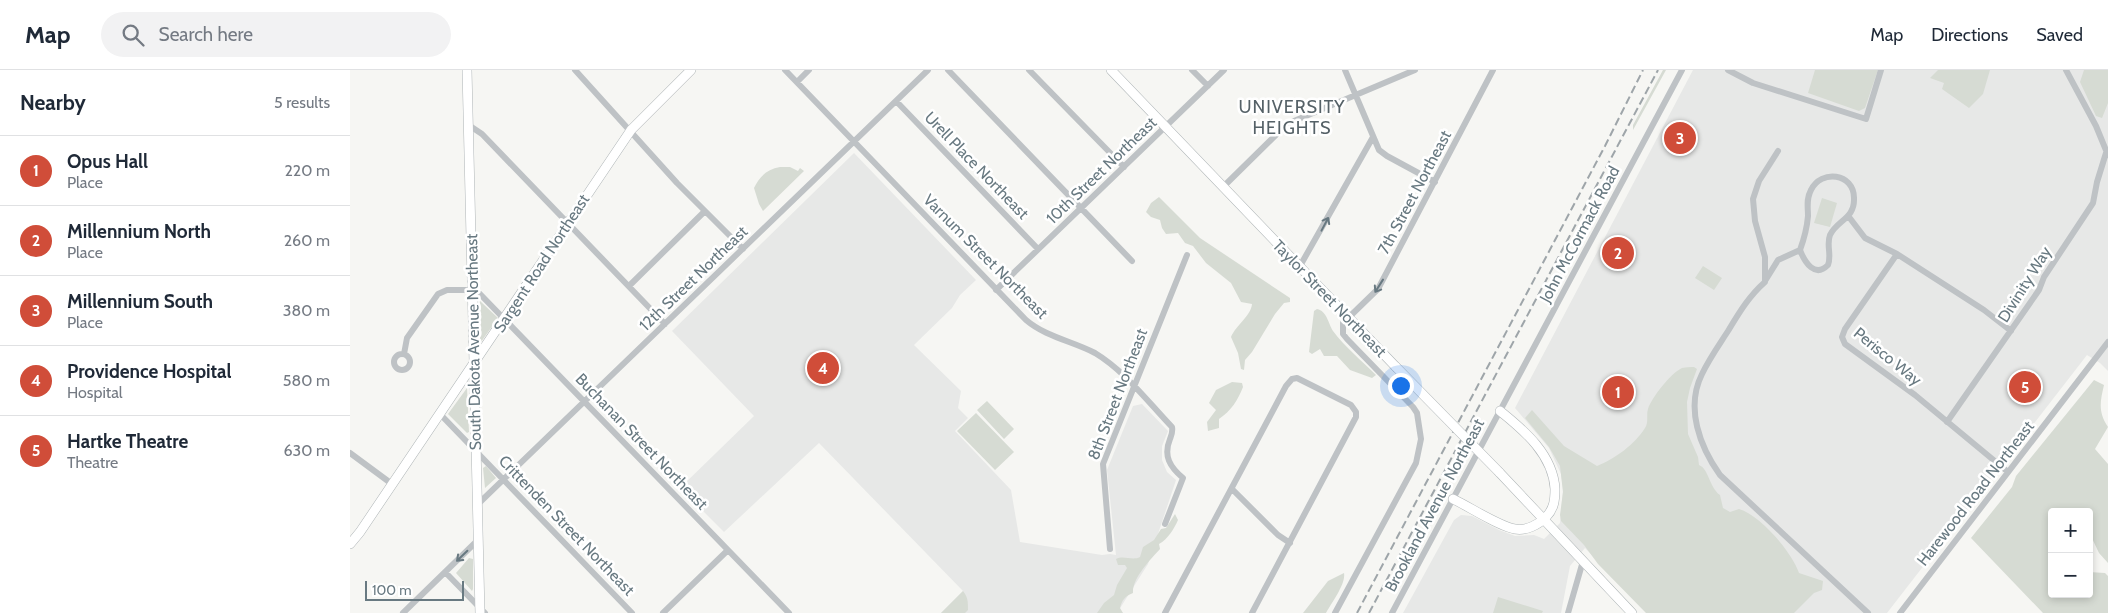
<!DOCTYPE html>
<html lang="en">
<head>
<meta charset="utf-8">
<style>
  body { margin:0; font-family:Cabin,sans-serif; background:#f2f2f3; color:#1f2937 }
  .controls { position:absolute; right:15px; bottom:15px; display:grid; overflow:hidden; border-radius:5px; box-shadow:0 2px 8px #0003 }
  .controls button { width:45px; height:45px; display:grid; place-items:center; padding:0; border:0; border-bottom:1px solid #e0e1e3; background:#fff; color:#1f2937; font:25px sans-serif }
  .scale { position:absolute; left:15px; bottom:12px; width:99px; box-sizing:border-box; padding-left:5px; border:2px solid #687981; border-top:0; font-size:14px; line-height:18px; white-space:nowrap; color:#687981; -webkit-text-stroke:4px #fff; paint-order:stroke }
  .you { position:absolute; left:1050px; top:315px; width:18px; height:18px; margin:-12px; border:4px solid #fff; border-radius:50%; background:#1a73e8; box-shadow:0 0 0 8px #1a73e833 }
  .badge { display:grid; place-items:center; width:32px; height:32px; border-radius:50%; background:#d04d39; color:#fff; font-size:16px; font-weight:700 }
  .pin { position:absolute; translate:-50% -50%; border:2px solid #fff; box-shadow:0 1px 5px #0006 }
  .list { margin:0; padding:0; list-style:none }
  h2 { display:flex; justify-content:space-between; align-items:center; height:65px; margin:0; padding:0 20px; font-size:21px }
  h2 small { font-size:16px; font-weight:400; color:#747a83 }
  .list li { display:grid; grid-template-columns:32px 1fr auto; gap:15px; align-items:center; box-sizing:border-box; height:70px; padding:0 20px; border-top:1px solid #e0e1e3 }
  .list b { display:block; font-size:19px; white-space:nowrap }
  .list p { margin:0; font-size:16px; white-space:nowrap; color:#747a83 }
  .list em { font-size:16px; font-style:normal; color:#747a83 }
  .icon { flex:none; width:28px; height:28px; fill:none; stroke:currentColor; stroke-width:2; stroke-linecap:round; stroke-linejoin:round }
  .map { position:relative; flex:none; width:1758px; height:543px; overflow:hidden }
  header { display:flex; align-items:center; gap:30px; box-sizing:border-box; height:70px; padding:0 25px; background:#fff; border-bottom:1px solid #e0e1e3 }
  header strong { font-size:24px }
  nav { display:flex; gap:28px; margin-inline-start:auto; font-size:18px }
  .search { width:350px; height:45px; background:#f2f2f3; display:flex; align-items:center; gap:12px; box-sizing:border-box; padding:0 18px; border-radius:28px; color:#747a83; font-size:19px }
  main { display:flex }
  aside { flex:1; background:#fff }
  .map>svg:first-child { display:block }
</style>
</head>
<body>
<header>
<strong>Map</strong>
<div class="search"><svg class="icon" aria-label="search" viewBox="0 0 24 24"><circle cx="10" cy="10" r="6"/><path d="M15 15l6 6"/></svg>Search here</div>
<nav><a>Map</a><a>Directions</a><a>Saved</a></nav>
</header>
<main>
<aside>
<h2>Nearby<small>5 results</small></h2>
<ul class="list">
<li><span class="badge">1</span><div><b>Opus Hall</b><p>Place</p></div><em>220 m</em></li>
<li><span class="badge">2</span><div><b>Millennium North</b><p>Place</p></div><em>260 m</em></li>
<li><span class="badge">3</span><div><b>Millennium South</b><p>Place</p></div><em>380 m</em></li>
<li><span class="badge">4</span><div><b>Providence Hospital</b><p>Hospital</p></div><em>580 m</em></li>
<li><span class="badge">5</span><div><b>Hartke Theatre</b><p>Theatre</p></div><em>630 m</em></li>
</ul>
</aside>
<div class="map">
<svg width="1758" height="543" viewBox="0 0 1758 543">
  <rect width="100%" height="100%" fill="#f6f6f3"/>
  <path fill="#e7e8e7" d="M 1343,0 L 1758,0 L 1758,301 L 1750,293 L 1737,285 L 1537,543 L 1297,543 L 1235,478 L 1220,496 L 1211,543 L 1053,543 L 1104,450 L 1111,445 L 1122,446 L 1149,460 L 1165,466 L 1184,465 L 1194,469 L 1210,453 L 1213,420 L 1211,404 L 1199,378 L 1165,338 Z
    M 504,83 L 626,210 L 610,225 L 602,238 L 564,275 L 611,321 L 608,338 L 618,348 L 605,361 L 661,420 L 670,472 L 752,485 L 760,484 L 766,485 L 757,400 L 783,336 L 792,334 L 818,361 L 812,376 L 812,390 L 817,402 L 826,410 L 798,494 L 767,543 L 591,543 L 613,521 L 469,373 L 374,462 L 330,418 L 404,346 L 322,261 Z"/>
  <path fill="#d6dbd3" d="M 1313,0 L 1316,0 L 1283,60 L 1283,55 Z
    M 1465,0 L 1528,0 L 1515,38 L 1509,41 L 1458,23 Z
    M 1588,0 L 1640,0 L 1633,24 L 1619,38 L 1592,19 L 1594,13 L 1580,8 Z
    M 1734,0 L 1758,0 L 1758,33 L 1752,48 L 1746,46 L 1730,12 Z
    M 430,97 L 440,97 L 448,101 L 450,98 L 454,101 L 413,141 L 409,134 L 404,118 C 409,107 417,99 430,97 Z
    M 809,127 L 850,168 L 940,228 L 940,232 L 934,233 L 925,244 L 902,282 L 895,290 L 894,300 L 891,299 L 888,283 L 881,267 C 886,255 901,246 902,234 L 891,232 L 881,213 L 856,193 L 843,176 L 835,173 L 828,163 L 816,164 L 812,158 L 810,150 L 801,147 L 796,142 L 801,133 Z
    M 1472,128 L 1487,133 L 1480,157 L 1464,153 Z
    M 1353,196 L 1372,208 L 1364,220 L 1345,208 Z
    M 130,231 L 148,248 L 131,272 L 130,271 Z
    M 967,239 C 977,241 978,253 983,261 C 995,277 1012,291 1026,305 L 1022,308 L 1000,300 L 987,286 L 974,286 L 970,279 L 962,284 L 959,282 L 964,241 Z
    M 1344,297 L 1347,299 L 1340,318 L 1337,332 L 1338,364 L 1348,387 L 1349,395 C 1359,399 1359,417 1370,425 L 1373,438 L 1380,442 L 1389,439 C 1410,445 1442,482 1449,503 L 1473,511 L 1472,520 L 1464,523 L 1444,543 L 1296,543 L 1248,494 L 1234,475 L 1211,451 L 1210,445 L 1213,422 L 1210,396 L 1199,377 L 1175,348 L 1182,340 L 1214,376 L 1247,396 C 1265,389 1285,374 1295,358 C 1299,352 1296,345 1298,339 C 1302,327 1321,303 1332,298 C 1336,297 1340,297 1344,297 Z
    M 1744,310 L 1754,315 C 1750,332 1748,342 1758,357 L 1745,379 L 1758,394 L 1758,493 L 1749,483 L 1739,462 L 1739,442 L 1702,442 L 1702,524 L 1739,524 L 1739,502 L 1755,503 L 1758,506 L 1758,543 L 1693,543 L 1621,468 L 1662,417 L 1666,406 Z
    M 882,312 L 892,313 L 893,317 C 888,330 881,341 869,349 L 869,358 L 858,361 L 857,352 L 866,340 L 859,333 L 866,320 Z
    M 117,318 L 119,362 L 117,363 L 98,344 Z
    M 637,331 L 664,359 L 654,369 L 627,340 Z
    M 626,343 L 664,382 L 645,400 L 607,361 Z
    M 136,396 L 146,408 L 135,418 L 133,398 Z
    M 825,444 L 828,450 C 824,459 818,469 809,474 L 810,479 C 801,489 782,508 783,523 C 775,526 772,530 770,538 L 773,543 L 747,543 L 754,533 L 764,525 L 767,515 L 777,498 L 775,495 L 768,495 L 766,489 C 774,485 782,491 790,487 L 793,477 L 804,470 L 811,459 L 816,458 Z
    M 119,488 L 123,489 L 123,519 L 122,521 L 106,503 Z
    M 994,503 C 996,514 982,532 976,543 L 953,543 L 978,511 Z
    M 613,521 C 618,527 618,532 618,540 L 615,543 L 591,543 Z
    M 1148,527 L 1193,541 L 1192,543 L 1143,543 Z"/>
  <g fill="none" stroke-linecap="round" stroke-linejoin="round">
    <g stroke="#afb5b7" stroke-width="10">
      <path id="major" d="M 117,0 L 130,543
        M 761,0 L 1046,297
        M 1149,402 L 1282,543
        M 1103,429 C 1120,437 1148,456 1165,459 C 1176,461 1188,455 1196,447 C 1204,439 1205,430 1205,419 C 1203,385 1175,361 1150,341
        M 0,474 L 10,462 L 281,60 L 341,0"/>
    </g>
    <path stroke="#bec2c5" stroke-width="6" d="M 225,0 L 327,113 L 393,179
      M 435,0 L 676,250 C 696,267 722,271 745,283 C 775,301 798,332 822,357 C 823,362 822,364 820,369 C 813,386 820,397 833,408 L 815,454
      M 598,0 L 782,191
      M 679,0 L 774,97
      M 842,0 L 858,16
      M 995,0 L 1029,80 L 1037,86 L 1085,112
      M 1378,0 L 1403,13 L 1516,49 L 1531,0
      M 1716,0 L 1746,56 L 1758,85
      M 447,12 L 459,0
      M 546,31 L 688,179
      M 120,56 L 132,64 L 315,254
      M 1428,81 L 1409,111 L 1403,129 L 1405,151 L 1415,187 L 1415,212 C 1399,226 1389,243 1378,261 C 1369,275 1359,289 1352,304 C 1335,338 1350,377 1370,405 L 1518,543
      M 873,117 L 933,58 L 944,51 L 1065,0
      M 1499,147 L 1515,168 L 1547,184
      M 950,196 L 1023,67
      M 1415,211 L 1428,190 L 1450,180 C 1454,169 1457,158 1458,146 C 1458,137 1456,129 1461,120 C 1471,99 1504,103 1504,128 C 1505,149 1487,150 1480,165 C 1476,175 1482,185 1478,195 C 1465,208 1455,193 1450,180
      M 279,216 L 355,141
      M 646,220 L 874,0
      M 54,284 L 57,268 L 88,224 L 97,220 L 115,220 L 130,224 L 439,543
      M44 292a8 8 0 1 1 16 0a8 8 0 1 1-16 0Z
      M 90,344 L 282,543
      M 1597,352 L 1689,220 L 1694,207 L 1743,133 L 1747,112 L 1756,83
      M 0,383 L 42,414
      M 1658,402 L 1565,325 L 1495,274 L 1492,267 L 1495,259 L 1547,184 L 1634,240 L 1661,261
      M 882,419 L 928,465 L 940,473
      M 127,435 L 578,0
      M 760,479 L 753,394 L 837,185
      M 95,502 L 135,543
      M 53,543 L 128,470
      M 313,543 L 378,480
      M 815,543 L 936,316 L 942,309 L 947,308 L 1001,335 L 1006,342 L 1006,347 L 902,543
      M 985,543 L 1066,393 L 1071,369 L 1067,343 L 1063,337 L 997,269 L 993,264 L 993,253 L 1028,219 L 1143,0
      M 1042,543 L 1332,0
      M 1218,543 L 1233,491
      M 1550,543 L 1758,272"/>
    <use href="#major" stroke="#fff" stroke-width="9"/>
    <path stroke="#9ea5a9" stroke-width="2" stroke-dasharray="8 4" stroke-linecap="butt" d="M 1007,543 L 1255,76 L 1293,0
      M 1019,543 L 1308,0"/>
    <g stroke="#afb5b7" stroke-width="10" stroke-linecap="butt">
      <path id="major-bridge" d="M 1046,297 L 1149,402"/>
    </g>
    <use href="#major-bridge" stroke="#fff" stroke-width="9"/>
  </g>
  <defs><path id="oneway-shaft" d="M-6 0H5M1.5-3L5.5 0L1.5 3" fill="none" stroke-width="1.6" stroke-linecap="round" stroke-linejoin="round" transform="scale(1.25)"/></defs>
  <g stroke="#687981">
    <use href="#oneway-shaft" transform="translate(975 154) rotate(-62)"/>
    <use href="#oneway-shaft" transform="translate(1029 216) rotate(122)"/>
    <use href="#oneway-shaft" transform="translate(112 486) rotate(136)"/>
  </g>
  <g text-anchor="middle" stroke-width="5" stroke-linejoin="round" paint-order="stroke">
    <g font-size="16" fill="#687981" stroke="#fff">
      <text transform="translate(627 95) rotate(46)" y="6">Urell Place Northeast</text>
      <text transform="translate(751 100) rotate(-44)" y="6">10th Street Northeast</text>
      <text transform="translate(1064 122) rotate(-62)" y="6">7th Street Northeast</text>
      <text transform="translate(1229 164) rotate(-62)" y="6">John McCormack Road</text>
      <text transform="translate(636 186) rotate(45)" y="6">Varnum Street Northeast</text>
      <text transform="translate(191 193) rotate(-57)" y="6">Sargent Road Northeast</text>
      <text transform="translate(343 208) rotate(-44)" y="6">12th Street Northeast</text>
      <text transform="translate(1674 214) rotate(-58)" y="6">Divinity Way</text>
      <text transform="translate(980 228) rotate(46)" y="6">Taylor Street Northeast</text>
      <text transform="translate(123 272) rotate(-91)" y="6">South Dakota Avenue Northeast</text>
      <text transform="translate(1538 286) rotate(39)" y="6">Perisco Way</text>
      <text transform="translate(767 324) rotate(-69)" y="6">8th Street Northeast</text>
      <text transform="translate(292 371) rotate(46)" y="6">Buchanan Street Northeast</text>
      <text transform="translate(1625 423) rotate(-52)" y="6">Harewood Road Northeast</text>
      <text transform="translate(1084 435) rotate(-62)" y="6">Brookland Avenue Northeast</text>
      <text transform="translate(217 455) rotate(46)" y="6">Crittenden Street Northeast</text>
    </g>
    <g font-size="18" letter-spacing="1" fill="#556167" stroke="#fff">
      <text x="942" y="43">UNIVERSITY<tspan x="942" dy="21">HEIGHTS</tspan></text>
    </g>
  </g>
</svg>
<div class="controls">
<button>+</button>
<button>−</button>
</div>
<div class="scale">100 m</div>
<div class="you"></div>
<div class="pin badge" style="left:1268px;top:322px">1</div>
<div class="pin badge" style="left:1268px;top:183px">2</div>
<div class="pin badge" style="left:1330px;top:68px">3</div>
<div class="pin badge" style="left:473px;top:298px">4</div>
<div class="pin badge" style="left:1675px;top:317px">5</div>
</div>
</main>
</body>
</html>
